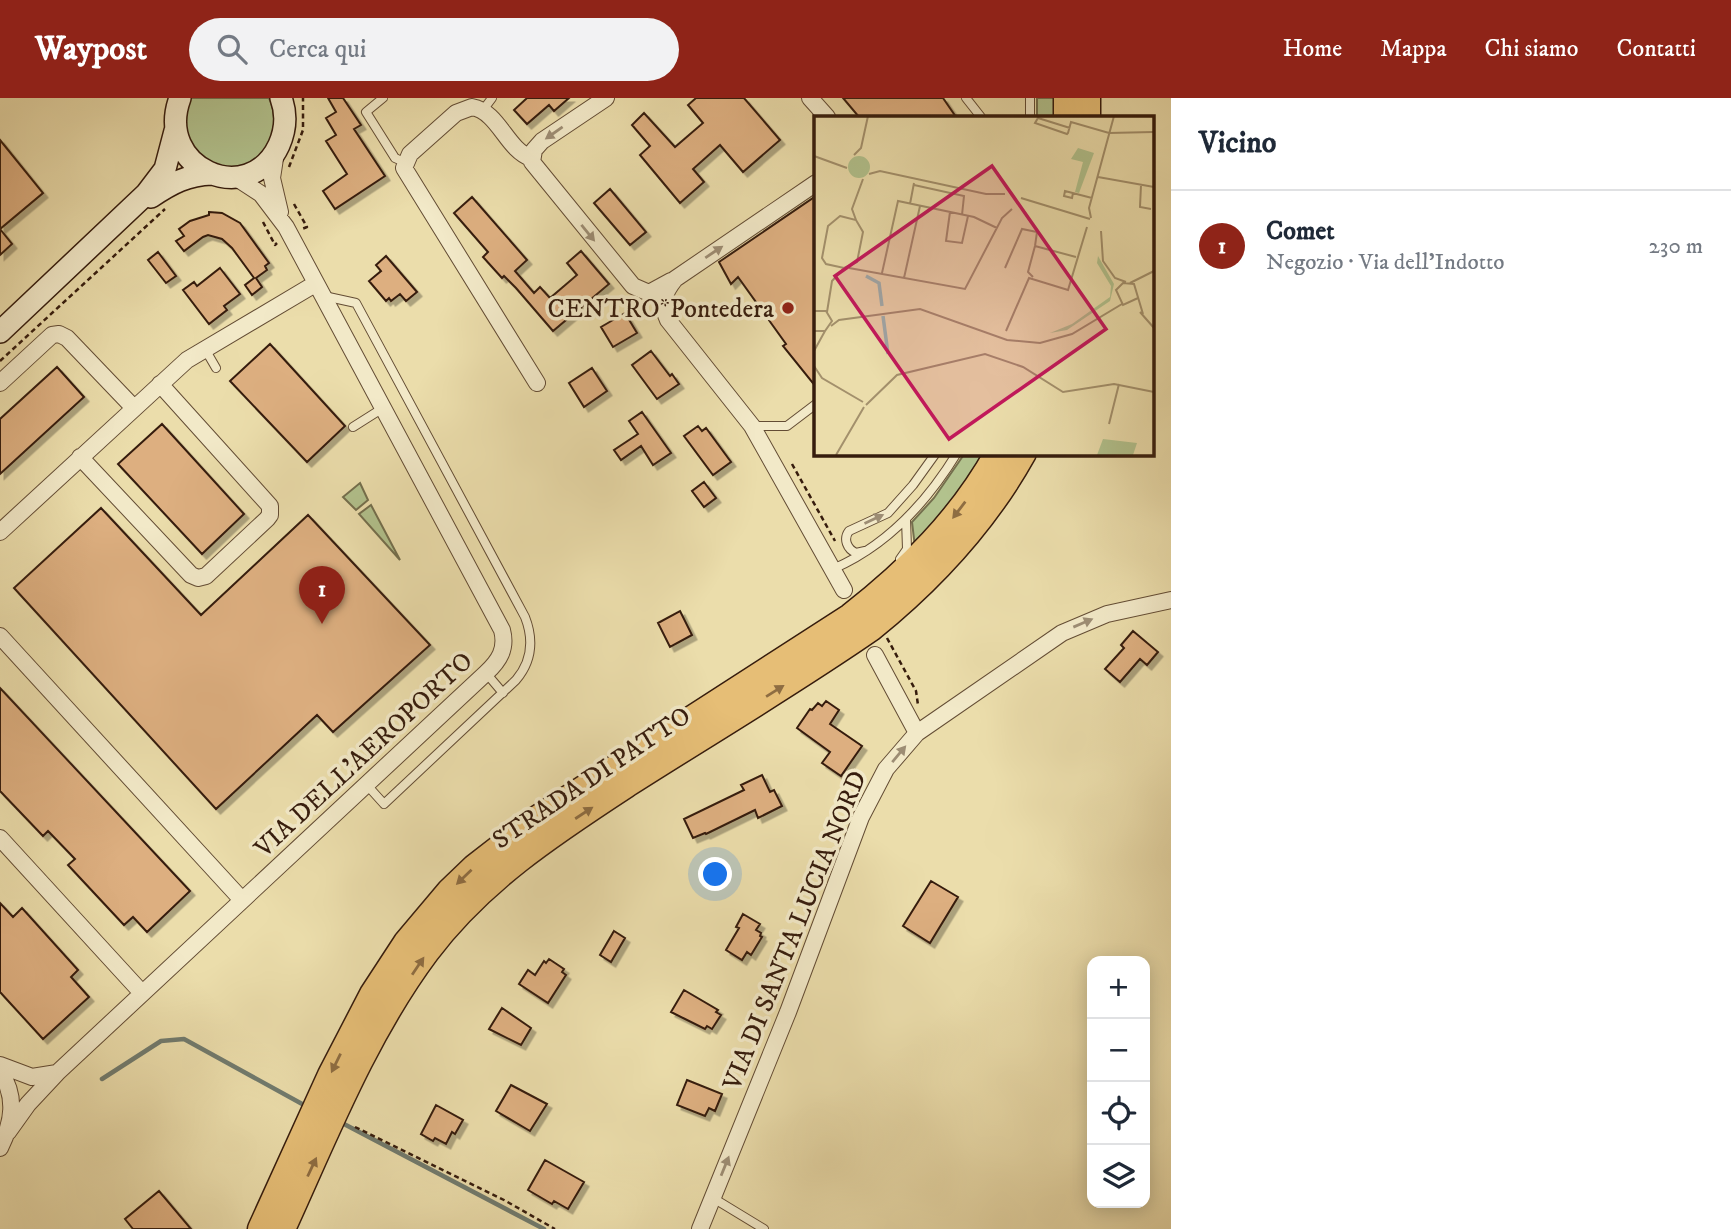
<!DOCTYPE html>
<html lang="it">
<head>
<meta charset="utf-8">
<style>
  body { margin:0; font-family:"IM FELL DW Pica",serif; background:#f2f2f3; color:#1f2937 }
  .controls { position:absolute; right:21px; bottom:21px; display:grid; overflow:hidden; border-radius:14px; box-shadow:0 4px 18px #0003 }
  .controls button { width:63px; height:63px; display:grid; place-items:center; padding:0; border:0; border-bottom:2px solid #e0e1e3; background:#fff; color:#1f2937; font:35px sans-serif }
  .you { position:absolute; left:716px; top:777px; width:24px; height:24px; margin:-18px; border:5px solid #fff; border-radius:50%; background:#1a73e8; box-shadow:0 0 0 10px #1a73e833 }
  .badge { display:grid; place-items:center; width:46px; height:46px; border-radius:50%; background:#8f2418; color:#fff; font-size:23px; font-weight:700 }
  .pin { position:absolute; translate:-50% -58px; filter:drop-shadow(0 2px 4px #0008) }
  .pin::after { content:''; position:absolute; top:37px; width:24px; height:21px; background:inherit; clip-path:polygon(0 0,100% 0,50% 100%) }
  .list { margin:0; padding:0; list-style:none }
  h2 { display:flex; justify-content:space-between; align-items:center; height:91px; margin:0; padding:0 28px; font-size:30px }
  h2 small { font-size:23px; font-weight:400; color:#747a83 }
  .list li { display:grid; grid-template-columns:46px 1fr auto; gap:21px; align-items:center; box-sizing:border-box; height:112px; padding:0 28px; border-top:2px solid #e0e1e3 }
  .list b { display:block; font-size:26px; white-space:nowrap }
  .list p { margin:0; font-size:23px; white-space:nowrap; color:#747a83 }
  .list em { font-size:23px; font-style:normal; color:#747a83 }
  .icon { flex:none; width:38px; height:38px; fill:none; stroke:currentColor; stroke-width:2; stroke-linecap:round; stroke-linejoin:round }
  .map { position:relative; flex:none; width:1171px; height:1131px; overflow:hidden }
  header { display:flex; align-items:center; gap:42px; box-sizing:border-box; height:98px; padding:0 35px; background:#8f2418; color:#fff }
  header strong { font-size:33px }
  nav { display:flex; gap:38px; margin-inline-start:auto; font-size:24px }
  .search { width:490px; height:63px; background:#f2f2f3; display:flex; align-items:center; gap:18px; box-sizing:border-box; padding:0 24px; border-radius:38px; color:#747a83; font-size:26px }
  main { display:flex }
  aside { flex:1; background:#fff }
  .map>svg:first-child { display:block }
</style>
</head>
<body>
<header>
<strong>Waypost</strong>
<div class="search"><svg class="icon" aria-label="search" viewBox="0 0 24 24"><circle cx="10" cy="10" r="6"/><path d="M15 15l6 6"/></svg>Cerca qui</div>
<nav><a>Home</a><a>Mappa</a><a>Chi siamo</a><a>Contatti</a></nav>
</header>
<main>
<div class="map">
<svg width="1171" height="1131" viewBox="0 0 1171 1131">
  <defs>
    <filter id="shadow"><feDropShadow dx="4.5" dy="4.5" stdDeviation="0" flood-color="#0004"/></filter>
  </defs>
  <rect width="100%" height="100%" fill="#ebddab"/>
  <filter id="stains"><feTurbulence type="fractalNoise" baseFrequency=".00286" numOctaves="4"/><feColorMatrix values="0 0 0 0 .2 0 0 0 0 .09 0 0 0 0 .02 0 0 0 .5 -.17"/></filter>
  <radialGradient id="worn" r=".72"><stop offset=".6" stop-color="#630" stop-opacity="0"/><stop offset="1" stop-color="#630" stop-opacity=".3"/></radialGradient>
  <path fill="#b2c28d" stroke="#746f4d" stroke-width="2" d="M 189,0 L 269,0 C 285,33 262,77 222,69 C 218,68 210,67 206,65 C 198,61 191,47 185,40 L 187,5 Z
    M 1037,0 L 1055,0 L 1055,19 L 1037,19 Z
    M 965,355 L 987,355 L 979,371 L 915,449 L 912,424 L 934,400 Z
    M 360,385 L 368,402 L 356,412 L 343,399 Z
    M 371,407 L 400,462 L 359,416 Z"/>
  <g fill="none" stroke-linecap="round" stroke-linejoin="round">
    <path stroke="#717b6e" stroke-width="4.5" d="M 102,981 L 161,943 L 184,941 L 304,1007
      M 344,1026 L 544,1131"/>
  </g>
  <path fill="#ddaf80" stroke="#361c0d" stroke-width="2" filter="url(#shadow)" d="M 328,0 L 343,0 L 361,27 L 354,31 L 385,78 L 335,111 L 323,93 L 347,76 L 326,43 L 336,37 L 326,20 L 336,14 Z
    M 527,0 L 569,0 L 554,13 L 549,7 L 527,26 L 514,12 Z
    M 696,0 L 744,0 L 780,42 L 743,74 L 720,47 L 693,71 L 704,84 L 680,105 L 640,57 L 650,48 L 632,27 L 644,15 L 675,49 L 703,25 L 688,7 Z
    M 843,0 L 943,0 L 956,19 L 859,19 Z
    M 0,42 L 43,95 L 0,131 Z
    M 610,91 L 646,134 L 630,147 L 594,105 Z
    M 816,98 L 816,289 L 783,248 L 786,246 L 738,179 L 731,186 L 719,164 Z
    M 472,99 L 527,162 L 515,173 L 534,195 L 540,189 L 550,200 L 577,177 L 567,165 L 581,153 L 609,186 L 553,233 L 516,190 L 504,178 L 502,180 L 483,159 L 488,154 L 454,115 Z
    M 209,114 L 222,115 L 240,125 L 269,165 L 265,168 L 267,172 L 256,180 L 262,189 L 252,197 L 245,187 L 254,180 L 232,150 L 222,141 L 208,137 L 203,139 L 184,153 L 176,143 L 184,138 L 179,131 L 190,123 L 209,117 Z
    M 0,131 L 12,146 L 0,157 Z
    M 158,154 L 176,178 L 166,185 L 148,162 Z
    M 386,158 L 417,194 L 406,203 L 400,196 L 391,203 L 389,200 L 386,203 L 369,183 L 381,173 L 376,167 Z
    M 220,170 L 240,196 L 224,208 L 227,212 L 209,226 L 183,192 L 194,184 L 197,188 Z
    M 625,215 L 637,235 L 613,249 L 601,229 Z
    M 270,246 L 345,328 L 307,364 L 230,283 Z
    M 651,253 L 670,278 L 672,276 L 679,286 L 657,301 L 632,267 Z
    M 57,269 L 84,299 L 0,376 L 0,321 Z
    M 592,270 L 607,293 L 584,309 L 569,285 Z
    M 642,314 L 671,355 L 653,367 L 641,348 L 621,362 L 614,352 L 638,336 L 629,323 Z
    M 162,326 L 244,416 L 202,456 L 118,366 Z
    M 698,328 L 702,333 L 706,330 L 731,364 L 713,377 L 684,338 Z
    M 704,384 L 716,400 L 704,409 L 692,393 Z
    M 101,410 L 201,517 L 308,417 L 430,547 L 333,634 L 317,617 L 216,711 L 14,490 Z
    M 680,513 L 692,537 L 670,549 L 658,525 Z
    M 1133,533 L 1158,554 L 1147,567 L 1140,561 L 1120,584 L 1105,571 L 1124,550 L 1121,547 Z
    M 0,590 L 190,793 L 147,834 L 133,819 L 124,827 L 68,767 L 75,761 L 48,733 L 43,738 L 0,693 Z
    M 826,603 L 839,612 L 830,626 L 862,648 L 841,678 L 822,665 L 830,654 L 797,630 L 810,611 L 812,612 L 818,605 L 822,608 Z
    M 762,677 L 770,694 L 774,692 L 782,708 L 758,720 L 755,712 L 706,736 L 705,735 L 693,740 L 684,721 L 744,692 L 741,687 Z
    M 931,783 L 958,799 L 930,845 L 903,828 Z
    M 0,805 L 13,819 L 22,810 L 78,872 L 71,879 L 89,899 L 43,941 L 0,894 Z
    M 743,816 L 760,826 L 756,832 L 761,835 L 760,838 L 762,839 L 751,857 L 747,854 L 742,862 L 726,852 L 739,830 L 736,829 Z
    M 614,833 L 625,840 L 611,864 L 600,857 Z
    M 549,861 L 564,871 L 562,874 L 566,877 L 548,905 L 519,886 L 528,872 L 535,877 L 544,863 L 546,865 Z
    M 684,892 L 718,912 L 716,914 L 721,917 L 712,931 L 707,928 L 705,931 L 671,914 Z
    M 502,910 L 531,930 L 521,947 L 489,931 Z
    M 687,982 L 722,996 L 715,1013 L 709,1010 L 705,1018 L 677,1007 Z
    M 511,987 L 547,1006 L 530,1033 L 496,1013 Z
    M 436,1007 L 463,1022 L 455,1036 L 452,1034 L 446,1046 L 435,1040 L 433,1043 L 421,1036 Z
    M 545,1062 L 584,1084 L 568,1111 L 554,1103 L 552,1106 L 528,1092 Z
    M 159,1093 L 191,1131 L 133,1131 L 125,1121 Z"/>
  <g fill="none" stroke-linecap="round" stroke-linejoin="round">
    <g stroke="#634c34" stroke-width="10">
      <path id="lane" d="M 383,0 L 366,14 L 395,60 L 404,64
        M 966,0 L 981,19
        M 1030,0 L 1030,19
        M 483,12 L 492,0
        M 324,198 L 356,205 L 525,519 C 534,542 532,563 516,582 L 384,706 L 366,686
        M 205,251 L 216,270
        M 752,328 L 787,328 L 816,306
        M 353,329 L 383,310
        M 865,453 L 856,455 C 847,451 843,441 849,433 L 888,415 L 913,387 L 936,355
        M 900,461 L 907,451 L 906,421
        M 833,471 C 886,448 927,404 957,355
        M 486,575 L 503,595
        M 713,1100 L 764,1131"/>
    </g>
    <g stroke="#634c34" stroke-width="18">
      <path id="street" d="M 606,0 L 542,43 L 534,52 L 532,64 L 633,188 L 649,195 L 671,183
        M 810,0 L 827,19
        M 276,54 L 272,80 L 280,114
        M 531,60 C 506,51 499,14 472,9 L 456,15 L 410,56 L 404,70 L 537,285
        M 816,85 L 675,181 C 664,195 660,204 668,222 L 752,328 L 844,492
        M 0,285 L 52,237 L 59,236 L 67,240 L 134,310
        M 80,359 L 191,477 L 198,480 L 206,478 L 267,421 L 270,417 L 270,408 L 160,286
        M 0,434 L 187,262 L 315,186
        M 0,538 L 242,802
        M 875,557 L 917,635
        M 0,740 L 142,895
        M 0,967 L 32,979 L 57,975
        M 0,973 C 17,999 13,1024 0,1050
        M 8,1034 L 28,1006 L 57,975 L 486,575 C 499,563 507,551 502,532 L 286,129 L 261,96 L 235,79
        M 700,1131 L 788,914 L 861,719 L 886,671 L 917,635 L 1062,535 L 1107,516 L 1171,502"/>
    </g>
    <g stroke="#361c0d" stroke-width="24">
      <path id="secondary" d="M 180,0 C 154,70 249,112 279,47 C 286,31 287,16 281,0
        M 151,99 C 172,85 187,77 212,76
        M 0,234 L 146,96 L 165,71 L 175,33"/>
    </g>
    <g stroke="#361c0d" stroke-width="27">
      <path id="primary" d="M 1066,0 L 1066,19
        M 1088,0 L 1088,19
        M 260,1131 L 330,977 L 372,896 L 406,844 L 449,793 L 474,769 L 537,720 L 850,518 C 909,472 960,421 997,355
        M 283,1131 C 326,1037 365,937 427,854 C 482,781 555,734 630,685 C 710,634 793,585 871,531 C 933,481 985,425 1024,355"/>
    </g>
    <path stroke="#361c0d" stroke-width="2.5" stroke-dasharray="5 3.5" stroke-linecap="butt" d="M 289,69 L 303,32 L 303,0
      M 294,106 L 307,129 L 302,131
      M 263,124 L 275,147 L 277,145
      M 0,263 L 165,111
      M 792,366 L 835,443
      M 887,540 L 916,593 L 918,607
      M 355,1029 L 504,1102 L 555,1131"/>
    <use href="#lane" stroke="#f2e9c8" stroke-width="8"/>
    <use href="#street" stroke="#f2e9c8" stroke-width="16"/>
    <use href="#secondary" stroke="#f2e9c8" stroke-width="21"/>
    <use href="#primary" stroke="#e6be76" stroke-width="24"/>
  </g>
  <defs><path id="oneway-solid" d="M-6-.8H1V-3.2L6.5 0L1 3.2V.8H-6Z" transform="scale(1.75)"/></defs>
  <g fill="#9d8d74">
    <use href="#oneway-solid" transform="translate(554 35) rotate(145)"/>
    <use href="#oneway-solid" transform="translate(588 135) rotate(51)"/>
    <use href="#oneway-solid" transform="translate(714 154) rotate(-34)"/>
    <use href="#oneway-solid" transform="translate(874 421) rotate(-25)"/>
    <use href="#oneway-solid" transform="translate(1083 525) rotate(-23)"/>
    <use href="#oneway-solid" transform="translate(899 656) rotate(-50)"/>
    <use href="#oneway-solid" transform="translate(725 1068) rotate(-68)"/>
  </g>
  <g fill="#8e6d42">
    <use href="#oneway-solid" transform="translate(959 412) rotate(127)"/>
    <use href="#oneway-solid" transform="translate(775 593) rotate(-32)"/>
    <use href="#oneway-solid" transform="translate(584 715) rotate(-33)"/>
    <use href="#oneway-solid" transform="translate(464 779) rotate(136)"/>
    <use href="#oneway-solid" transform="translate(418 868) rotate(-56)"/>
    <use href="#oneway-solid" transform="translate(336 965) rotate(116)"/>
    <use href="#oneway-solid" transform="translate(312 1069) rotate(-65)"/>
  </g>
  <circle fill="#8f2418" stroke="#f2e9c8" stroke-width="2.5" cx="788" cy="210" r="7"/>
  <g text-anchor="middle" stroke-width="7" stroke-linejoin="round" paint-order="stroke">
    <g font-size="26" fill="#361c0d" stroke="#f2e9c8" text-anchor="end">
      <text x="774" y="219">CENTRO*Pontedera</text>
    </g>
    <g font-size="26" fill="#361c0d" stroke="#f2e9c8">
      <text transform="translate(363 656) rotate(-43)" y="9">VIA DELL'AEROPORTO</text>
      <text transform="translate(591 679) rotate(-34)" y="9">STRADA DI PATTO</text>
      <text transform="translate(794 832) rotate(-68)" y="9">VIA DI SANTA LUCIA NORD</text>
    </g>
  </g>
  <g transform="translate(814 18)">
    <rect width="340" height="340" fill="#ebddab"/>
    <path d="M 264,32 L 280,37 L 265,77 L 261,76 L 269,46 L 257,43 ZM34 51a11 11 0 1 1 22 0a11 11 0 1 1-22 0ZM 284,140 L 300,168 L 296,185 L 253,214 L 236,217 L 258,208 L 296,181 L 297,170 L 283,147 ZM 289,323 L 323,327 L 319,339 L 283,339 Z" fill="#b2c28d"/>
    <path fill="none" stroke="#99bbaf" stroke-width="3.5" d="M 52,160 L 65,167 L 68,190M 69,200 L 74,238"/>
    <path fill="none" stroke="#a3906c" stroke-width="2" d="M 256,12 L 224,2 L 221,7 L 253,18 L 254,17 L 257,6 L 295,17 L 339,16M 40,39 L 47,32 L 54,0M 0,40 L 33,52M 55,58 L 66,55 L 172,78 L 191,78M 284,61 L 340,71M 100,69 L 150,80 L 148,99M 327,69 L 326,91 L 337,93M 259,77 L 258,82 L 250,80 L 251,75 L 278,82M 207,82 L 276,103M 96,88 L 100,67M 136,96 L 132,125 L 148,127 L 154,100M 26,100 L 42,104 L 49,116 L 43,146 L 30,152 L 12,148 L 8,142 L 14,110 ZM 277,102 L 275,92 L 300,0M 42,104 L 38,93 L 49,63M 287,115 L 289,145 L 301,162 L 312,166M 35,152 L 151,173 L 188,102 L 198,93M 191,152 L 208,113 L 223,116 L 221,130M 68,157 L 84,85 L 160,101 L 183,112M 219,161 L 214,156 L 221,130 L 262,141M 90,162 L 106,90M 316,167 L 340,155M 324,182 L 309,189 L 302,174 L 309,167 L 320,168 L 329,198M 0,195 L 12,195 L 18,205 L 11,215 L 0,215M 13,196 L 18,165 L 30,152M 326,196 L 340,212M 17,210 L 25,204 L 106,193 L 193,224 L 226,227 L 258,218 L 308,188M 192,215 L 215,162 L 254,174 L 273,111M 0,235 L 11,215M 0,250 L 8,262 L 49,286M 52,289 L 83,259 L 171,238 L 209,251 L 249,276 L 300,268 L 340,276M 295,308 L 305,268M 22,339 L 50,291"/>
    <path fill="#c2185b" fill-opacity="0.15" stroke="#c2185b" stroke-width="3.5" d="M 178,50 L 292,213 L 135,323 L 21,160 Z"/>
    <rect width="340" height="340" fill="none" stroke="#361c0d" stroke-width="3.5"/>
  </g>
  <rect width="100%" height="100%" filter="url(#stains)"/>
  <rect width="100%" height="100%" fill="url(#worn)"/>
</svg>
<div class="controls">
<button>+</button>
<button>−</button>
<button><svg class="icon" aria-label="locate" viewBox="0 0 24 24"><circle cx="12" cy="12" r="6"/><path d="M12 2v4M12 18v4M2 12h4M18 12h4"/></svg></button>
<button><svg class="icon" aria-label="layers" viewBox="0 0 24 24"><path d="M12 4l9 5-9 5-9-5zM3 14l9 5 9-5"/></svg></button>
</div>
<div class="you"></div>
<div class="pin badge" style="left:322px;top:526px">1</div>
</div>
<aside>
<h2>Vicino<small></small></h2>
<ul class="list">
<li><span class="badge">1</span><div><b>Comet</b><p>Negozio · Via dell'Indotto</p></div><em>230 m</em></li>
</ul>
</aside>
</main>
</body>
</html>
